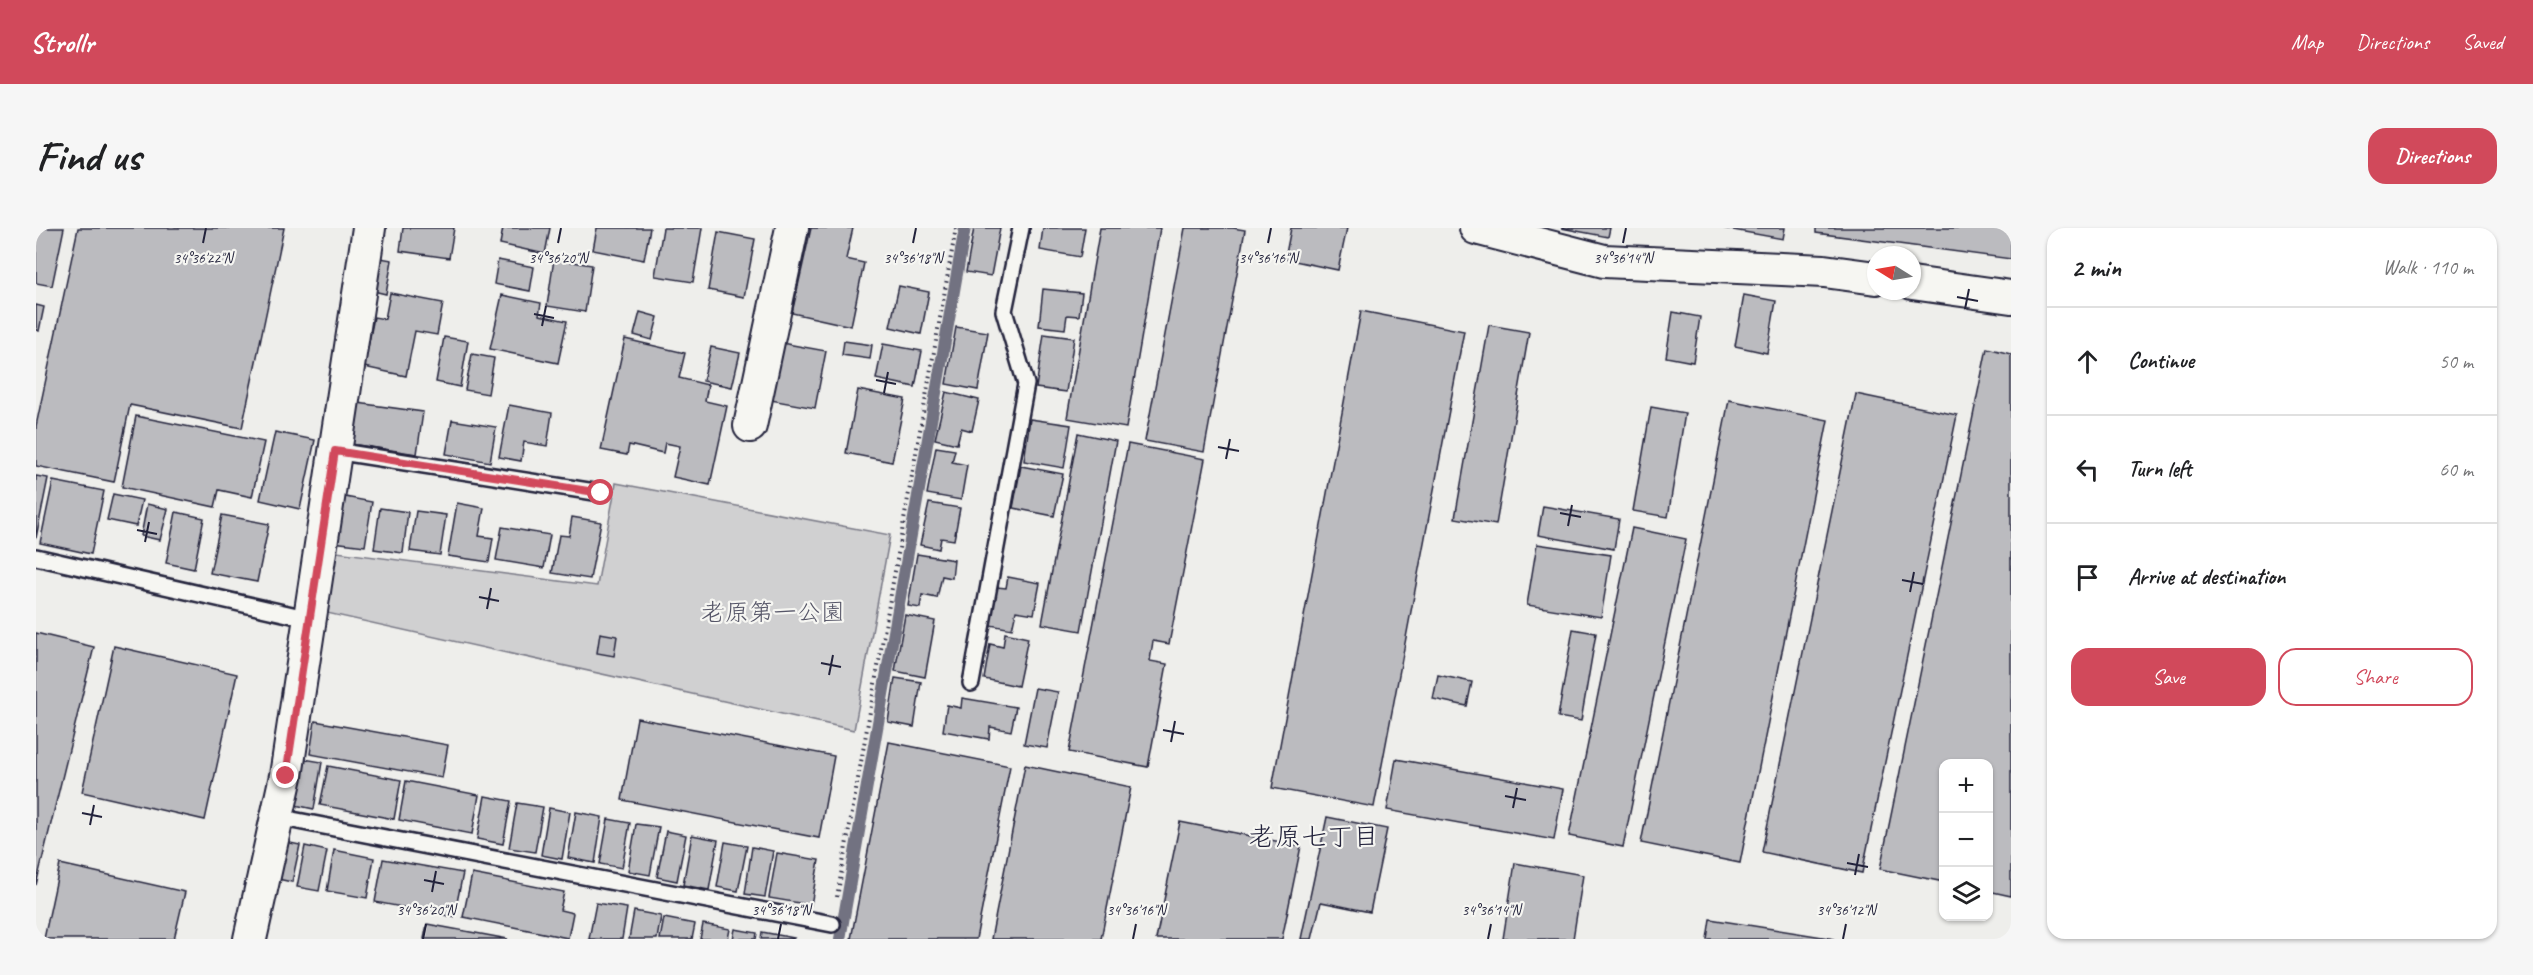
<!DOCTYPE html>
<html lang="en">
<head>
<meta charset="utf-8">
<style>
  body { margin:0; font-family:Caveat,"Klee One",sans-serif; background:#f6f6f6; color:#202124 }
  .controls { position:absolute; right:18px; bottom:18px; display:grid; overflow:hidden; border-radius:12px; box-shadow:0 2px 4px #0004 }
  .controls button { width:54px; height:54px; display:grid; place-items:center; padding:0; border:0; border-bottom:2px solid #e0e0e0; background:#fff; color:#202124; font:30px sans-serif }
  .compass { position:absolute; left:1831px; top:18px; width:54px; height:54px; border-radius:50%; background:#fff; box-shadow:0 2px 4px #0004; rotate:281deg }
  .stop { position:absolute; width:18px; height:18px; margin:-14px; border:4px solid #d1495b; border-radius:50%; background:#fff }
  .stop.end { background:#d1495b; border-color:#fff; box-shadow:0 2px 6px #0008 }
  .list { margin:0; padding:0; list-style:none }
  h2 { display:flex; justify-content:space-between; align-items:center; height:78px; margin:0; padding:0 24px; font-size:26px }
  h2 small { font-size:20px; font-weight:400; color:#757577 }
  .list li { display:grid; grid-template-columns:39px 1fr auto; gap:18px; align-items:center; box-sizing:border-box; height:108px; padding:0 24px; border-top:2px solid #e0e0e0 }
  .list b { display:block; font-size:22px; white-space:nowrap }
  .list em { font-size:20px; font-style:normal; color:#757577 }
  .actions { display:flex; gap:12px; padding:18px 24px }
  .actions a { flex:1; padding:14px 0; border:2px solid #d1495b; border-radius:18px; text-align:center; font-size:21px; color:#d1495b }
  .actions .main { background:#d1495b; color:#fff }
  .icon { flex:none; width:33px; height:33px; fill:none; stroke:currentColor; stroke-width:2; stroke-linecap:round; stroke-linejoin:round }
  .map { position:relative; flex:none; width:1975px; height:711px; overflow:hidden; border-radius:18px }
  header { display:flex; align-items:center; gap:36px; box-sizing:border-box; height:84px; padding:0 30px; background:#d1495b; color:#fff }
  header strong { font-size:28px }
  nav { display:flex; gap:33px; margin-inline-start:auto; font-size:21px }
  .intro { display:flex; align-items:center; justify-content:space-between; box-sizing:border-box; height:144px; padding:0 36px }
  h1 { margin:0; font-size:42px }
  .button { padding:15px 27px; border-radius:18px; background:#d1495b; color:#fff; font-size:21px; font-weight:700 }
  main { display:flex; gap:36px; padding:0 36px }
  aside { flex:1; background:#fff; border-radius:18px; box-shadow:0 2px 4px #0004 }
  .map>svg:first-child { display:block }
</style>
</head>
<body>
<header>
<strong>Strollr</strong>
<nav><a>Map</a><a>Directions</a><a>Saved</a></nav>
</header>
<div class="intro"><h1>Find us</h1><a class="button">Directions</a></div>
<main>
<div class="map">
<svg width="1975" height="711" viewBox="0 0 1975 711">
  <rect width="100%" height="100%" fill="#eeeeeb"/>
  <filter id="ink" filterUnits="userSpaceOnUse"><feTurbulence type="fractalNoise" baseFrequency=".0167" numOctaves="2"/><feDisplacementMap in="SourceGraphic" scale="12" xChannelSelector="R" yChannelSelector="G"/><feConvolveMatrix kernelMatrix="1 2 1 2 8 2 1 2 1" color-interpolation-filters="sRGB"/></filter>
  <g filter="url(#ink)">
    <path fill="#d0d0d1" stroke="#797986" stroke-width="1.5" d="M 580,255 L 854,307 L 818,502 L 291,385 L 301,324 L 561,358 Z"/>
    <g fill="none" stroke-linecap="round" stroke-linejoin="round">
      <path stroke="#727281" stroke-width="12" d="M 804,711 L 929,0"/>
    </g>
    <path fill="#bbbbbf" stroke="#22223b" stroke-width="1.5" d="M 0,0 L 28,0 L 16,58 L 0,55 Z
      M 42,0 L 248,0 L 206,200 L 94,177 L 78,254 L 0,238 L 0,198 Z
      M 367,0 L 418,0 L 413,30 L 364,23 Z
      M 467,0 L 514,0 L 509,26 L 464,16 Z
      M 561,0 L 614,0 L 608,32 L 557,22 Z
      M 627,0 L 666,0 L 657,54 L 619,48 Z
      M 775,0 L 817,0 L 810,31 L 828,35 L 815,98 L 756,85 Z
      M 938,0 L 964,0 L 955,48 L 930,44 Z
      M 1007,0 L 1049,0 L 1044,29 L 1004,22 Z
      M 1064,0 L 1124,0 L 1090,200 L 1031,190 Z
      M 1149,0 L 1197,0 L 1209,2 L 1168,224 L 1109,213 Z
      M 1255,0 L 1311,0 L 1302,42 L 1249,31 Z
      M 1525,0 L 1574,0 L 1572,9 Z
      M 1686,0 L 1749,0 L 1747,11 Z
      M 1780,0 L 1975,0 L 1975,31 L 1780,5 Z
      M 682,4 L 719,11 L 708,69 L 672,62 Z
      M 339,29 L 356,32 L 350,66 L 333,62 Z
      M 518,31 L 556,37 L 549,84 L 511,78 Z
      M 462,32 L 498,39 L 494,63 L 458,56 Z
      M 863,58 L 893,64 L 885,106 L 854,99 Z
      M 1007,61 L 1046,65 L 1043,88 L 1031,87 L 1029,101 L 1003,98 Z
      M 354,65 L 407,75 L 401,107 L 379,103 L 370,148 L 328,139 L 338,89 L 349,91 Z
      M 466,67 L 505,75 L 503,87 L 531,93 L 522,135 L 454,121 Z
      M 1708,67 L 1740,73 L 1731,125 L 1699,118 Z
      M 0,77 L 8,79 L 3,103 L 0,102 Z
      M 1325,83 L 1428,103 L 1338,579 L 1236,560 Z
      M 604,84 L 622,89 L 616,112 L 598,107 Z
      M 1637,84 L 1664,89 L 1657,134 L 1630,129 Z
      M 1453,97 L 1493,104 L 1460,297 L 1419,290 Z
      M 920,99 L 952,104 L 942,162 L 910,156 Z
      M 1008,106 L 1038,110 L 1030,164 L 1000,160 Z
      M 408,109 L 432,113 L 424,159 L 400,154 Z
      M 589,111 L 649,125 L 643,150 L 672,157 L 669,173 L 691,178 L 674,257 L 637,249 L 644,218 L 629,215 L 627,225 L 593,217 L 591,227 L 565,222 Z
      M 808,113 L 836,117 L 834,131 L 806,127 Z
      M 740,114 L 790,123 L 779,180 L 729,171 Z
      M 847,116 L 886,123 L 879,159 L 840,151 Z
      M 675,119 L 704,125 L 696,159 L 667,153 Z
      M 1951,120 L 1975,126 L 1975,668 L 1952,663 L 1952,536 L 1908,536 L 1908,654 L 1844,641 Z
      M 436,126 L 458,130 L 452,166 L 429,162 Z
      M 822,162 L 869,171 L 856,234 L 810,225 Z
      M 910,164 L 943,172 L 936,203 L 925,200 L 921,216 L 899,211 Z
      M 1820,166 L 1921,187 L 1826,645 L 1726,624 Z
      M 1693,172 L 1792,192 L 1704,635 L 1605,615 Z
      M 314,174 L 387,184 L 381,226 L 308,215 Z
      M 473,177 L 516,185 L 511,218 L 488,214 L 485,233 L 463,229 Z
      M 1615,179 L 1649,185 L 1632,289 L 1597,283 Z
      M 100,188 L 228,214 L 216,269 L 183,262 L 179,279 L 86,259 Z
      M 994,191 L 1035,197 L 1028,240 L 988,233 Z
      M 416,192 L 460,199 L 454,234 L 410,226 Z
      M 239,204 L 279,212 L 264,281 L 224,272 Z
      M 1042,205 L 1080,213 L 1045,403 L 1006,396 Z
      M 1092,216 L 1169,231 L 1133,416 L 1117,413 L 1114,433 L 1131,436 L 1112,539 L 1033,524 Z
      M 900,219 L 919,222 L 916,234 L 931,237 L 925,272 L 891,266 Z
      M 985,238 L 1027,246 L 1018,288 L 977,280 Z
      M 0,248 L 12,250 L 0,310 Z
      M 17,253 L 68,263 L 55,326 L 4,315 Z
      M 77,266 L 106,272 L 100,298 L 71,292 Z
      M 304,268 L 336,274 L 329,318 L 297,314 Z
      M 421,275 L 448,280 L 443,308 L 457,310 L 453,334 L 412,328 Z
      M 893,275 L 924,280 L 918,312 L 905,310 L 903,321 L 884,317 Z
      M 111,276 L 132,281 L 124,312 L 105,308 Z
      M 1507,278 L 1583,291 L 1578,321 L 1502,307 Z
      M 344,280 L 372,284 L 367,325 L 338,321 Z
      M 380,283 L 410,287 L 404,327 L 374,323 Z
      M 140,284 L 168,290 L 158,341 L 130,335 Z
      M 186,287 L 233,296 L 221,354 L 174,345 Z
      M 536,289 L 565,294 L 554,351 L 516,345 L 523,307 L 533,308 Z
      M 466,299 L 514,307 L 508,340 L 460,332 Z
      M 1596,300 L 1650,311 L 1587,619 L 1533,608 Z
      M 1501,316 L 1575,327 L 1565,389 L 1491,377 Z
      M 881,326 L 918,332 L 916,350 L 906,348 L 901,370 L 886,367 L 884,380 L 872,378 Z
      M 972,349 L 1004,355 L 998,386 L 980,383 L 976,401 L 954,397 L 961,359 L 970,360 Z
      M 869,387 L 899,393 L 889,449 L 859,443 Z
      M 1537,401 L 1560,405 L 1545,493 L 1522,489 Z
      M 0,405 L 58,419 L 0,657 Z
      M 564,405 L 581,408 L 578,428 L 561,425 Z
      M 969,405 L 992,410 L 982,458 L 948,451 L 954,416 L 967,419 Z
      M 78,418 L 201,446 L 169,592 L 46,564 Z
      M 1402,447 L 1436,454 L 1431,478 L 1397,471 Z
      M 859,450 L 885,454 L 878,499 L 852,494 Z
      M 999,460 L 1022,464 L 1011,520 L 988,516 Z
      M 926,470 L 980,479 L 975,503 L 954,499 L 953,511 L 907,503 L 911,477 L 925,480 Z
      M 601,490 L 798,528 L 783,610 L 586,572 Z
      M 279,493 L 412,517 L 406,550 L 274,526 Z
      M 853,514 L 974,538 L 940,711 L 815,711 Z
      M 262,530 L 286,534 L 278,581 L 254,576 Z
      M 1360,531 L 1527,561 L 1518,612 L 1351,582 Z
      M 989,537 L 1095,559 L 1065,711 L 955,711 Z
      M 292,538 L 365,552 L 358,591 L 284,577 Z
      M 370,553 L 443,567 L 436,606 L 363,592 Z
      M 449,568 L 475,573 L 467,616 L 441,611 Z
      M 481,575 L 507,579 L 499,624 L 473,620 Z
      M 513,580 L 534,584 L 526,631 L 505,627 Z
      M 540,584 L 566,589 L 559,635 L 532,630 Z
      M 1291,589 L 1351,601 L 1334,684 L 1285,674 L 1276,711 L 1265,711 Z
      M 572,591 L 594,595 L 586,640 L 564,636 Z
      M 1144,594 L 1265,618 L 1246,711 L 1120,711 Z
      M 600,596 L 623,599 L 614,647 L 592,643 Z
      M 630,603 L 650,607 L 641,653 L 621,649 Z
      M 656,607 L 682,612 L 673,662 L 647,657 Z
      M 245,613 L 264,617 L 256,654 L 237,650 Z
      M 689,614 L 711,618 L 702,663 L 681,659 Z
      M 269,618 L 291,623 L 283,663 L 261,659 Z
      M 716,619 L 737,623 L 729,669 L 709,666 Z
      M 298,622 L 338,630 L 331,670 L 291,663 Z
      M 741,625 L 783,632 L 775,677 L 733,670 Z
      M 347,631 L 427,645 L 418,689 L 339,674 Z
      M 1479,635 L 1547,647 L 1537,711 L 1467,711 Z
      M 24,636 L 149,664 L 138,711 L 8,711 Z
      M 436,646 L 528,664 L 524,682 L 537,685 L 532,710 L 427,689 Z
      M 560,675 L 591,680 L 586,711 L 553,711 Z
      M 598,683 L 625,688 L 621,711 L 593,711 Z
      M 628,690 L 659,696 L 656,711 L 624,711 Z
      M 1674,691 L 1799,711 L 1671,711 Z
      M 391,696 L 472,711 L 388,711 Z
      M 667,696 L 694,701 L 692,711 L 664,711 Z
      M 699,701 L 721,705 L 720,711 L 697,711 Z
      M 726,704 L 758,710 L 757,711 L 725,711 Z"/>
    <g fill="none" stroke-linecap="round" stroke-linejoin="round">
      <g stroke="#22223b" stroke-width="20">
        <path id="service" d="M 299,223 L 565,265
          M 0,329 L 274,391
          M 935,455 L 990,156 L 968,83 L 985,0
          M 241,589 L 796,696"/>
      </g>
      <g stroke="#22223b" stroke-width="36">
        <path id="minor" d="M 1440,0 L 1568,33 L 1788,43 L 1840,50
          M 1876,55 L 1975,69
          M 714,198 L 756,0
          M 214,711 L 250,548 L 333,0"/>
      </g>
      <path stroke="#22223b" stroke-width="4" stroke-dasharray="1.5 4.5" stroke-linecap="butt" d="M 801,669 L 920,0"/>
      <use href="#service" stroke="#f6f6f2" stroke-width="15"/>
      <use href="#minor" stroke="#f6f6f2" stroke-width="32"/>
    </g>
  </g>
  <g fill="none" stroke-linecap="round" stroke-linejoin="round" filter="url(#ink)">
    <path stroke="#d1495b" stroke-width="8" d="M 250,548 L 299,223 L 565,265"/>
  </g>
  <path fill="none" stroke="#22223b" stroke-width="2" d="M 167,15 L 170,0M 522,15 L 525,0M 877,15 L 880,0M 1232,15 L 1235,0M 1587,15 L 1590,0M 1921,69 L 1942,73M 1929,81 L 1933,61M 498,86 L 518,90M 506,98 L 510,78M 840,152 L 860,156M 848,165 L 852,144M 1182,219 L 1203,223M 1190,231 L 1194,211M 1524,285 L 1545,289M 1532,298 L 1536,277M 101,302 L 121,306M 109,314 L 113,294M 1866,352 L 1887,356M 1874,364 L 1878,344M 443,369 L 463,373M 451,381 L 455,360M 785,435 L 805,439M 793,447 L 797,427M 1127,502 L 1148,506M 1135,514 L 1139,493M 1469,568 L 1490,572M 1477,580 L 1481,560M 46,585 L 66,589M 54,597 L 58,577M 1811,635 L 1832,639M 1819,647 L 1823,626M 388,652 L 408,656M 396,664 L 400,643M 387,711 L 390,696M 742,711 L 745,696M 1097,711 L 1100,696M 1452,711 L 1455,696M 1807,711 L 1810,696"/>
  <g text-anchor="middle" stroke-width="4.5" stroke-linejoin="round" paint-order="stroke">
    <g font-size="24" fill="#565668" stroke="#f6f6f2">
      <text x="737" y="392">老原第一公園</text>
    </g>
    <g font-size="26" fill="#22223b" stroke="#f6f6f2">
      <text x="1278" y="617">老原七丁目</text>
    </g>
  </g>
  <g font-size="15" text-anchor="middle" fill="#22223b" stroke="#f6f6f2" stroke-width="4.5" stroke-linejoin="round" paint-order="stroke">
    <text x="167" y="35">34°36'22"N</text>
    <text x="522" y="35">34°36'20"N</text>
    <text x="877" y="35">34°36'18"N</text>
    <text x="1232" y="35">34°36'16"N</text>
    <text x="1587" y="35">34°36'14"N</text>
    <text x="390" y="687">34°36'20"N</text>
    <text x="745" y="687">34°36'18"N</text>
    <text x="1100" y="687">34°36'16"N</text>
    <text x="1455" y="687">34°36'14"N</text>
    <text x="1810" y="687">34°36'12"N</text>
  </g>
</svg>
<div class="controls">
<button>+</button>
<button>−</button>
<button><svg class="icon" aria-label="layers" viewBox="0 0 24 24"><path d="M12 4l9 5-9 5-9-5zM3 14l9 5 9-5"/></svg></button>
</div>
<svg class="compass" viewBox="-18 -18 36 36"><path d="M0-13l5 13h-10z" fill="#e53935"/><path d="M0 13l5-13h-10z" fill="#757577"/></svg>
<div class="stop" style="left:565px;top:265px"></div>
<div class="stop end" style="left:250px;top:548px"></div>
</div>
<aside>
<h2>2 min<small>Walk · 110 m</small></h2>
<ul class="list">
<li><svg class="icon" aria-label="ahead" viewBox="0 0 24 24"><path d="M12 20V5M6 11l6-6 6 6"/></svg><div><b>Continue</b></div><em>50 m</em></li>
<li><svg class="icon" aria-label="left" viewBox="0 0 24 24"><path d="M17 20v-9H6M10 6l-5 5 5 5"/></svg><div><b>Turn left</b></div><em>60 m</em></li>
<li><svg class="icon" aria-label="arrive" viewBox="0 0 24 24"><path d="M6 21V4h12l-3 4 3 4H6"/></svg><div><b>Arrive at destination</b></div></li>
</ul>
<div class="actions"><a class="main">Save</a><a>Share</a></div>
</aside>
</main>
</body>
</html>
